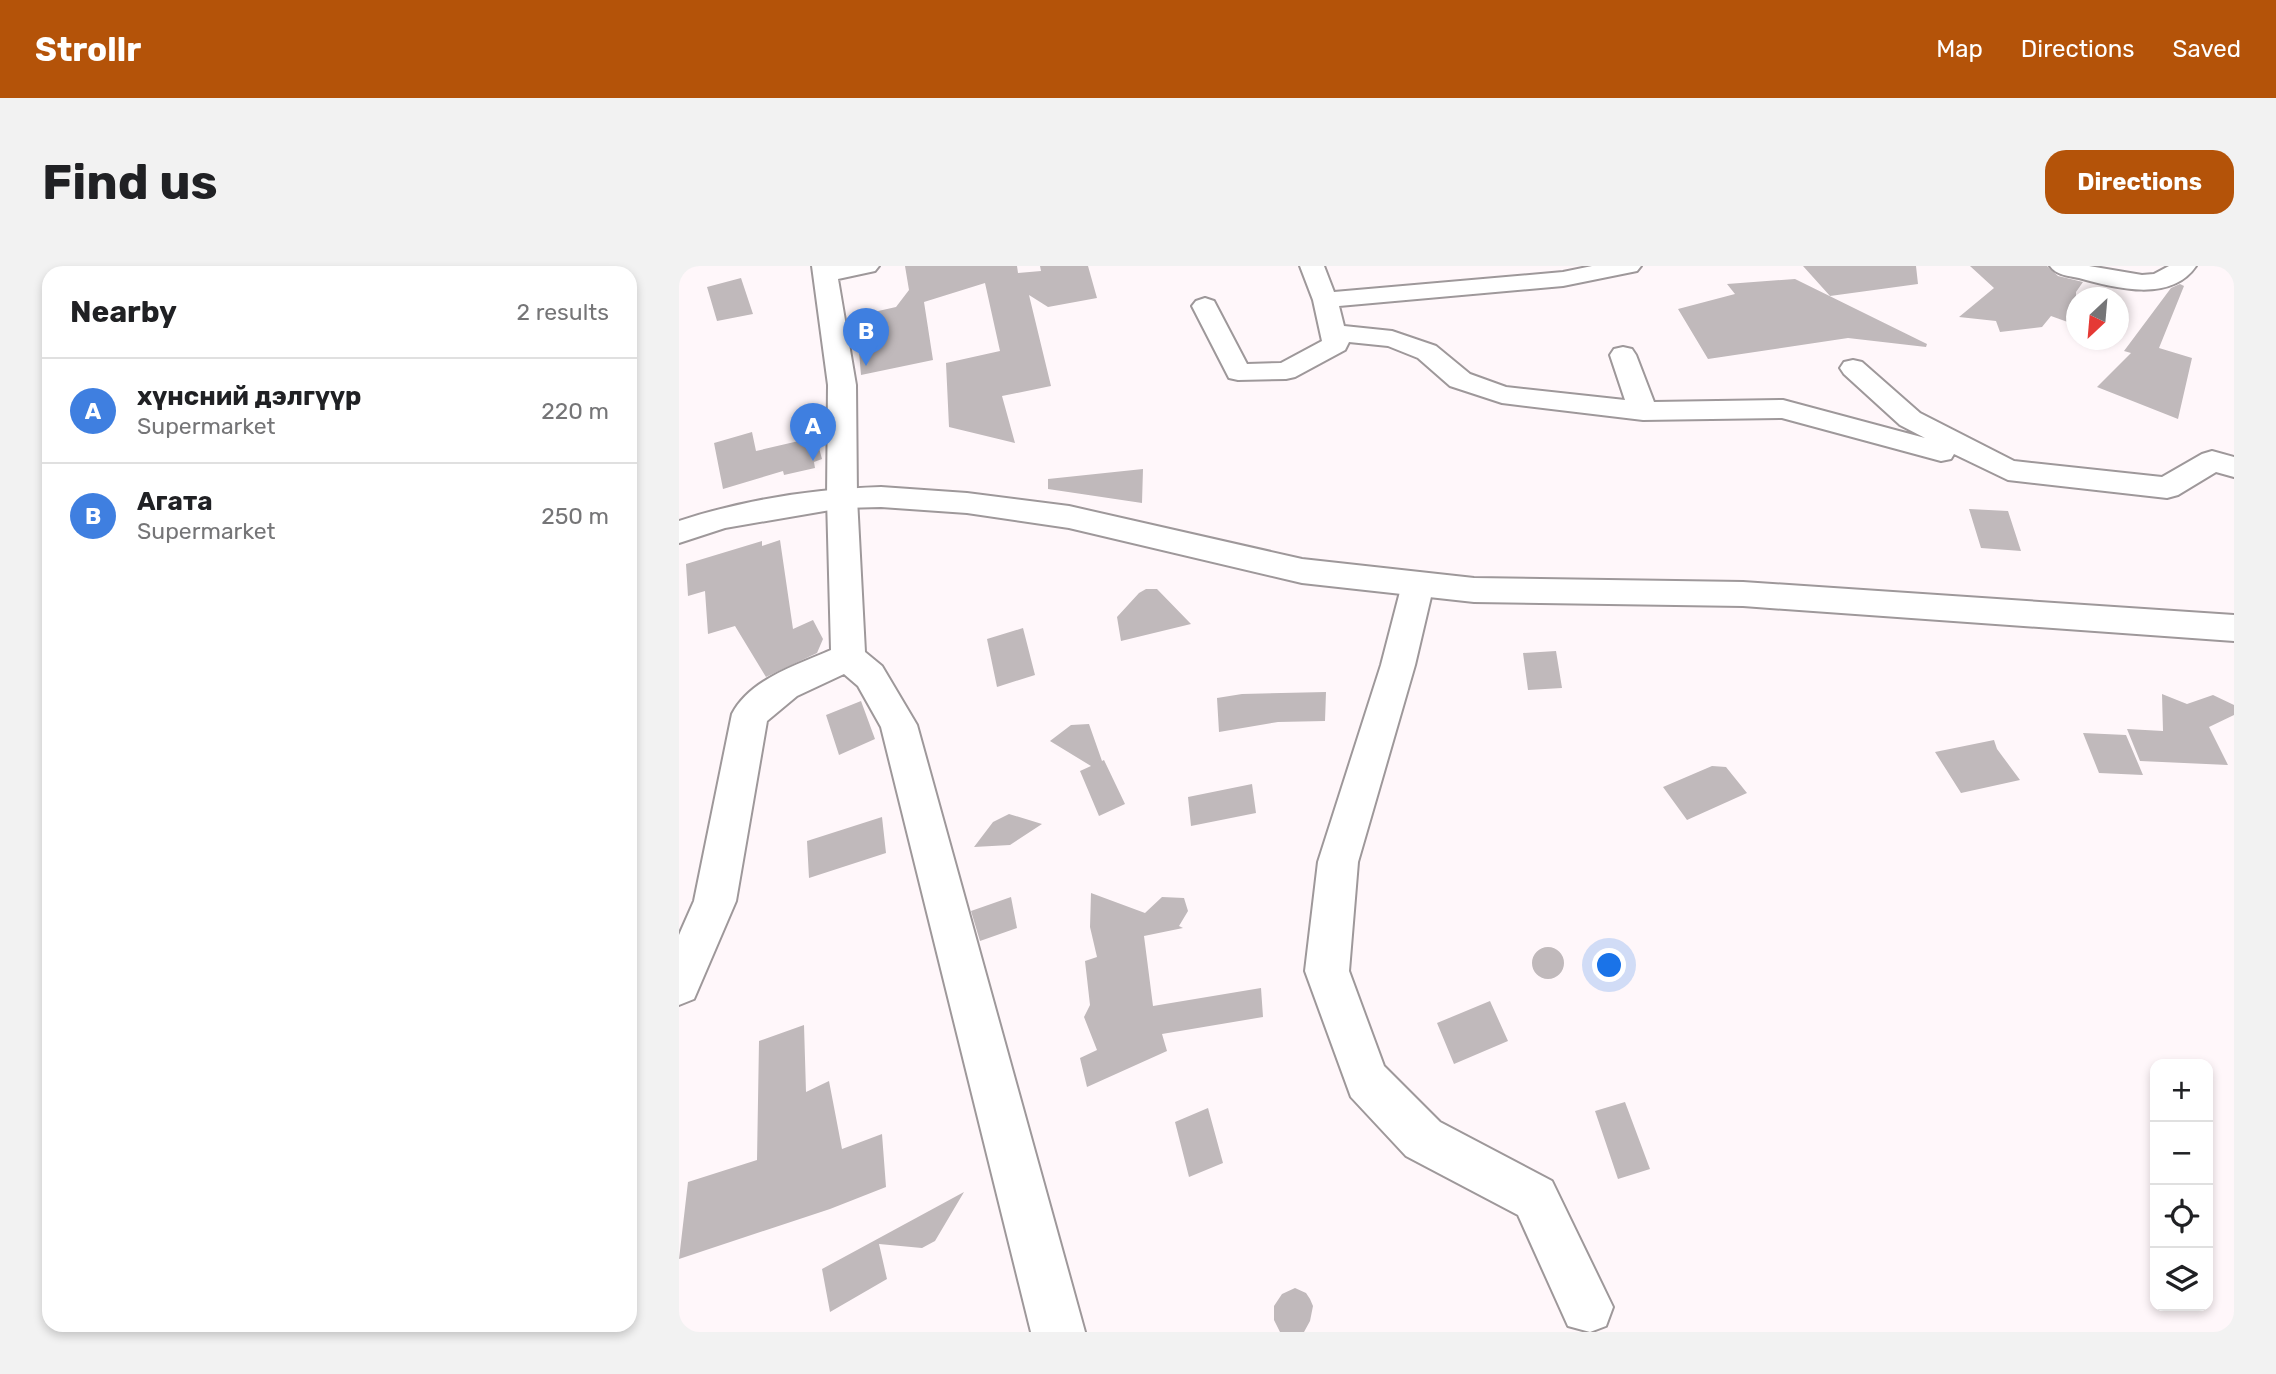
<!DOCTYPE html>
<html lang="en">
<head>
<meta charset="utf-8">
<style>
  body { margin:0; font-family:Rubik,sans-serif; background:#f2f2f2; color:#202124 }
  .controls { position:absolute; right:21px; bottom:21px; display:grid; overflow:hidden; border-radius:14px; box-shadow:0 4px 10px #0003 }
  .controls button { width:63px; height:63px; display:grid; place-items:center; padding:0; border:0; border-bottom:2px solid #e0e0e0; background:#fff; color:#202124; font:35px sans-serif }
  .compass { position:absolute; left:1387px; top:21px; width:63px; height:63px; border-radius:50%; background:#fff; box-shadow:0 4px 10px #0003; rotate:206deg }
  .you { position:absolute; left:931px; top:700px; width:24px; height:24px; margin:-18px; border:5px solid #fff; border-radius:50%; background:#1a73e8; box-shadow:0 0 0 10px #1a73e833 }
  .badge { display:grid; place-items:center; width:46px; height:46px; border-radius:50%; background:#b45309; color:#fff; font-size:23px; font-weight:700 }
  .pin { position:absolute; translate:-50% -58px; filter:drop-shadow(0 2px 4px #0008) }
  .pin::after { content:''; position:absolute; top:37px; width:24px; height:21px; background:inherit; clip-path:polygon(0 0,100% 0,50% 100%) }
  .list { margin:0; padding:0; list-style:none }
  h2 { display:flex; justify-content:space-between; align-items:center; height:91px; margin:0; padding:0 28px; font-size:30px }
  h2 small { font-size:23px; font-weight:400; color:#757577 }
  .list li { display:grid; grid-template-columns:46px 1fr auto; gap:21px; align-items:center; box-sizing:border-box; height:105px; padding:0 28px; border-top:2px solid #e0e0e0 }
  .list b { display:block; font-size:26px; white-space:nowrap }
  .list p { margin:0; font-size:23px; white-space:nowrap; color:#757577 }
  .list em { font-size:23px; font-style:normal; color:#757577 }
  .icon { flex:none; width:38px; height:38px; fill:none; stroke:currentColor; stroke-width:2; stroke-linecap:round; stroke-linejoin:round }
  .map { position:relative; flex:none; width:1555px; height:1066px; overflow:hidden; border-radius:21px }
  header { display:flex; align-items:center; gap:42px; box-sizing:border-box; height:98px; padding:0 35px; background:#b45309; color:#fff }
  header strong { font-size:33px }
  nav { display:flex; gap:38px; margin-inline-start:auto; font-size:24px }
  .intro { display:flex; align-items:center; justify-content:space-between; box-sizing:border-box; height:168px; padding:0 42px }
  h1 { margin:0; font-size:49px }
  .button { padding:18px 32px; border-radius:21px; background:#b45309; color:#fff; font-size:24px; font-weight:700 }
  main { display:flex; gap:42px; padding:0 42px }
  aside { flex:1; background:#fff; border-radius:21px; box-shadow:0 4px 10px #0003 }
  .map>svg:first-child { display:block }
</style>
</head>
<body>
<header>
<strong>Strollr</strong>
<nav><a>Map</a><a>Directions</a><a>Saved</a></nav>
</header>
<div class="intro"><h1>Find us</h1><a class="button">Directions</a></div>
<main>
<aside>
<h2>Nearby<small>2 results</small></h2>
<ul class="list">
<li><span class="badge" style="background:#3f7fe0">A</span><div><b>хүнсний дэлгүүр</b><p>Supermarket</p></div><em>220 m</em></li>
<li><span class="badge" style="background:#3f7fe0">B</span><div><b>Агата</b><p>Supermarket</p></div><em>250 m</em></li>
</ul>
</aside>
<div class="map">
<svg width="1555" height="1066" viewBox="0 0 1555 1066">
  <rect width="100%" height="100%" fill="#fff7fa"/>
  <path fill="#c0b9bb" d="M 226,0 L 338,0 L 339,7 L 362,5 L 361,0 L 409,0 L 418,32 L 369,41 L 350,29 L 372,120 L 323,130 L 336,177 L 270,161 L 267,97 L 321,85 L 306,17 L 245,36 L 254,94 L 182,109 L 177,50 L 217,41 L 230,24 Z
    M 1124,0 L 1237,0 L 1239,18 L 1151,30 Z
    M 1291,0 L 1368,0 L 1379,10 L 1404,16 L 1397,26 L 1397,59 L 1372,50 L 1363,61 L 1321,66 L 1317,55 L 1280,51 L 1315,22 Z
    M 62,12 L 74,48 L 38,55 L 28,21 Z
    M 1116,13 L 1248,78 L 1247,81 L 1169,72 L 1029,93 L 999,43 L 1056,28 L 1048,18 Z
    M 1501,18 L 1505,20 L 1480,82 L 1513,92 L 1499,153 L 1418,121 L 1452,87 L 1445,85 L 1492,22 Z
    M 73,166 L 77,185 L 137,171 L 143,193 L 135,196 L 136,202 L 105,209 L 104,205 L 44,223 L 35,177 Z
    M 464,203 L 463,237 L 369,223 L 369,213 Z
    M 1290,243 L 1329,245 L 1342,285 L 1302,282 Z
    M 101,274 L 114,363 L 134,354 L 144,373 L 138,387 L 87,411 L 56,360 L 29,368 L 26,325 L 9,330 L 7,298 L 83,275 L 83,280 Z
    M 467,323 L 478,323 L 512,358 L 442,375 L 438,351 L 460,327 Z
    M 344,362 L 356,409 L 318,421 L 308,373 Z
    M 877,385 L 883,422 L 849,424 L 844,387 Z
    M 647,426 L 646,455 L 599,456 L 540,466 L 538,432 L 563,428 Z
    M 1483,428 L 1508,438 L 1534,429 L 1555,439 L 1555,449 L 1530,461 L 1549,499 L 1461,495 L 1448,463 L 1484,465 Z
    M 182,435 L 196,473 L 160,489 L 147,449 Z
    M 410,458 L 423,495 L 425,494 L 446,538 L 420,550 L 401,505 L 412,500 L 371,475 L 392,459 Z
    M 1404,467 L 1447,469 L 1464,509 L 1420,507 Z
    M 1315,474 L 1318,483 L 1341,514 L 1282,527 L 1256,486 Z
    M 1033,500 L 1047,501 L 1068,527 L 1008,554 L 984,521 Z
    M 573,518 L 577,547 L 512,560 L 509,531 Z
    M 330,548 L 363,558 L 331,579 L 295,581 L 314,556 Z
    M 203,551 L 207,587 L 130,612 L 128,575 Z
    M 412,627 L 466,647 L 483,631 L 505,632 L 509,645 L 500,660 L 504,662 L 465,670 L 474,740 L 582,722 L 584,751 L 483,768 L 488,785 L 408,821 L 401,792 L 418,784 L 405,751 L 411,739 L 406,695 L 418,691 L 411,661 Z
    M 332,631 L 338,662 L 301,675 L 292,645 Z
    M853 697a16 16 0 1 1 32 0a16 16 0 1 1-32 0Z
    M 811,735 L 829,775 L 775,798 L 758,757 Z
    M 125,759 L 127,826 L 150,815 L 163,883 L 203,868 L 207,921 L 151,943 L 0,993 L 9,916 L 78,894 L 80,775 Z
    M 946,836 L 971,903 L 939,913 L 916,845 Z
    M 529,842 L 544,897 L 510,911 L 496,856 Z
    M 285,926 L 256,975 L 243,982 L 200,978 L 208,1013 L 151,1046 L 143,1003 Z
    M 616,1022 L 627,1027 L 631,1033 L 634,1040 L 631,1055 L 625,1066 L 601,1066 L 595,1054 L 595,1040 L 603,1028 Z"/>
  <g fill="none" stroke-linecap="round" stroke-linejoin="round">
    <g stroke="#9e989a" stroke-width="4">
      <path id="minor" d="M 133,0 L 200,0 L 196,5 L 159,13 L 177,119 L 178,232 L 186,386 L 203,400 L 238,459 L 406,1066 L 352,1066 L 202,461 L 179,420 L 165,408 L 118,430 L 88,455 L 57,635 L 15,733 L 0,739 L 0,669 L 15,635 L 53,448 C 71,413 118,399 152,384 L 148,232 L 149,119 Z
        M 621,0 L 645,0 L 655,26 L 884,6 L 913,0 L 962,0 L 958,5 L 884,20 L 660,40 L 665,60 L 713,65 L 757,80 L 791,108 L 827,121 L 946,134 L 931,89 L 935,83 L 944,81 L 953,83 L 957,89 L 975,136 L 1104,134 L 1246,172 L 1221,159 L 1165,108 L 1161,102 L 1165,96 L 1174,94 L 1183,96 L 1241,147 L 1335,195 L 1483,211 L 1523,188 L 1533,185 L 1555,191 L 1555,211 L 1537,206 L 1499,229 L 1488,232 L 1329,214 L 1275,188 L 1272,193 L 1262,195 L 1103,152 L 964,154 L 823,137 L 771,120 L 739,92 L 709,80 L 670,76 L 666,84 L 616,111 L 607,113 L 559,114 L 550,112 L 513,40 L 517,35 L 526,32 L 535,35 L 568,98 L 602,97 L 643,75 L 634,34 Z
        M 1371,0 L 1410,0 L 1463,9 L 1475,8 L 1490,0 L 1517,0 C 1492,37 1436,22 1400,12 C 1390,10 1377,9 1371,0 Z
        M 739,306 L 751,310 L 755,318 L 736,399 L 679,596 L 670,705 L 705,800 L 761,856 L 873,915 L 934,1041 L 927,1060 L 911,1066 L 889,1060 L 839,949 L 727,890 L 672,831 L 626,705 L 639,596 L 702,399 L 723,318 L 727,310 Z"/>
    </g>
    <g stroke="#9e989a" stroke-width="4">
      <path id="major" d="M 202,221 L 288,227 L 390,240 L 623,293 L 795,312 L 1064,316 L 1555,349 L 1555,375 L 1064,340 L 795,336 L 623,317 L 390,262 L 288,247 L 202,241 L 163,242 L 46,262 L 0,277 L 0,255 C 64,234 134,223 202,221 Z"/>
    </g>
    <use href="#minor" fill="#fff" fill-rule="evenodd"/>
    <use href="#major" fill="#fff" fill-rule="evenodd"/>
  </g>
</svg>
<div class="controls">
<button>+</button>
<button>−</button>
<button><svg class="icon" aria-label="locate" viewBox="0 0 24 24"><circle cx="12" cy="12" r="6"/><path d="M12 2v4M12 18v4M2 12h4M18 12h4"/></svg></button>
<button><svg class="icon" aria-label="layers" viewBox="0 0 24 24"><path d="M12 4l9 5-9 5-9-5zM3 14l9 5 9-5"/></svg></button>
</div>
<svg class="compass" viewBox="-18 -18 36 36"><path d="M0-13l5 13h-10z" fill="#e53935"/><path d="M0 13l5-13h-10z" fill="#757577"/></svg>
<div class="you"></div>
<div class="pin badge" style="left:134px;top:195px;background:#3f7fe0">A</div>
<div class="pin badge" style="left:187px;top:100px;background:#3f7fe0">B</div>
</div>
</main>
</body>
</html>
